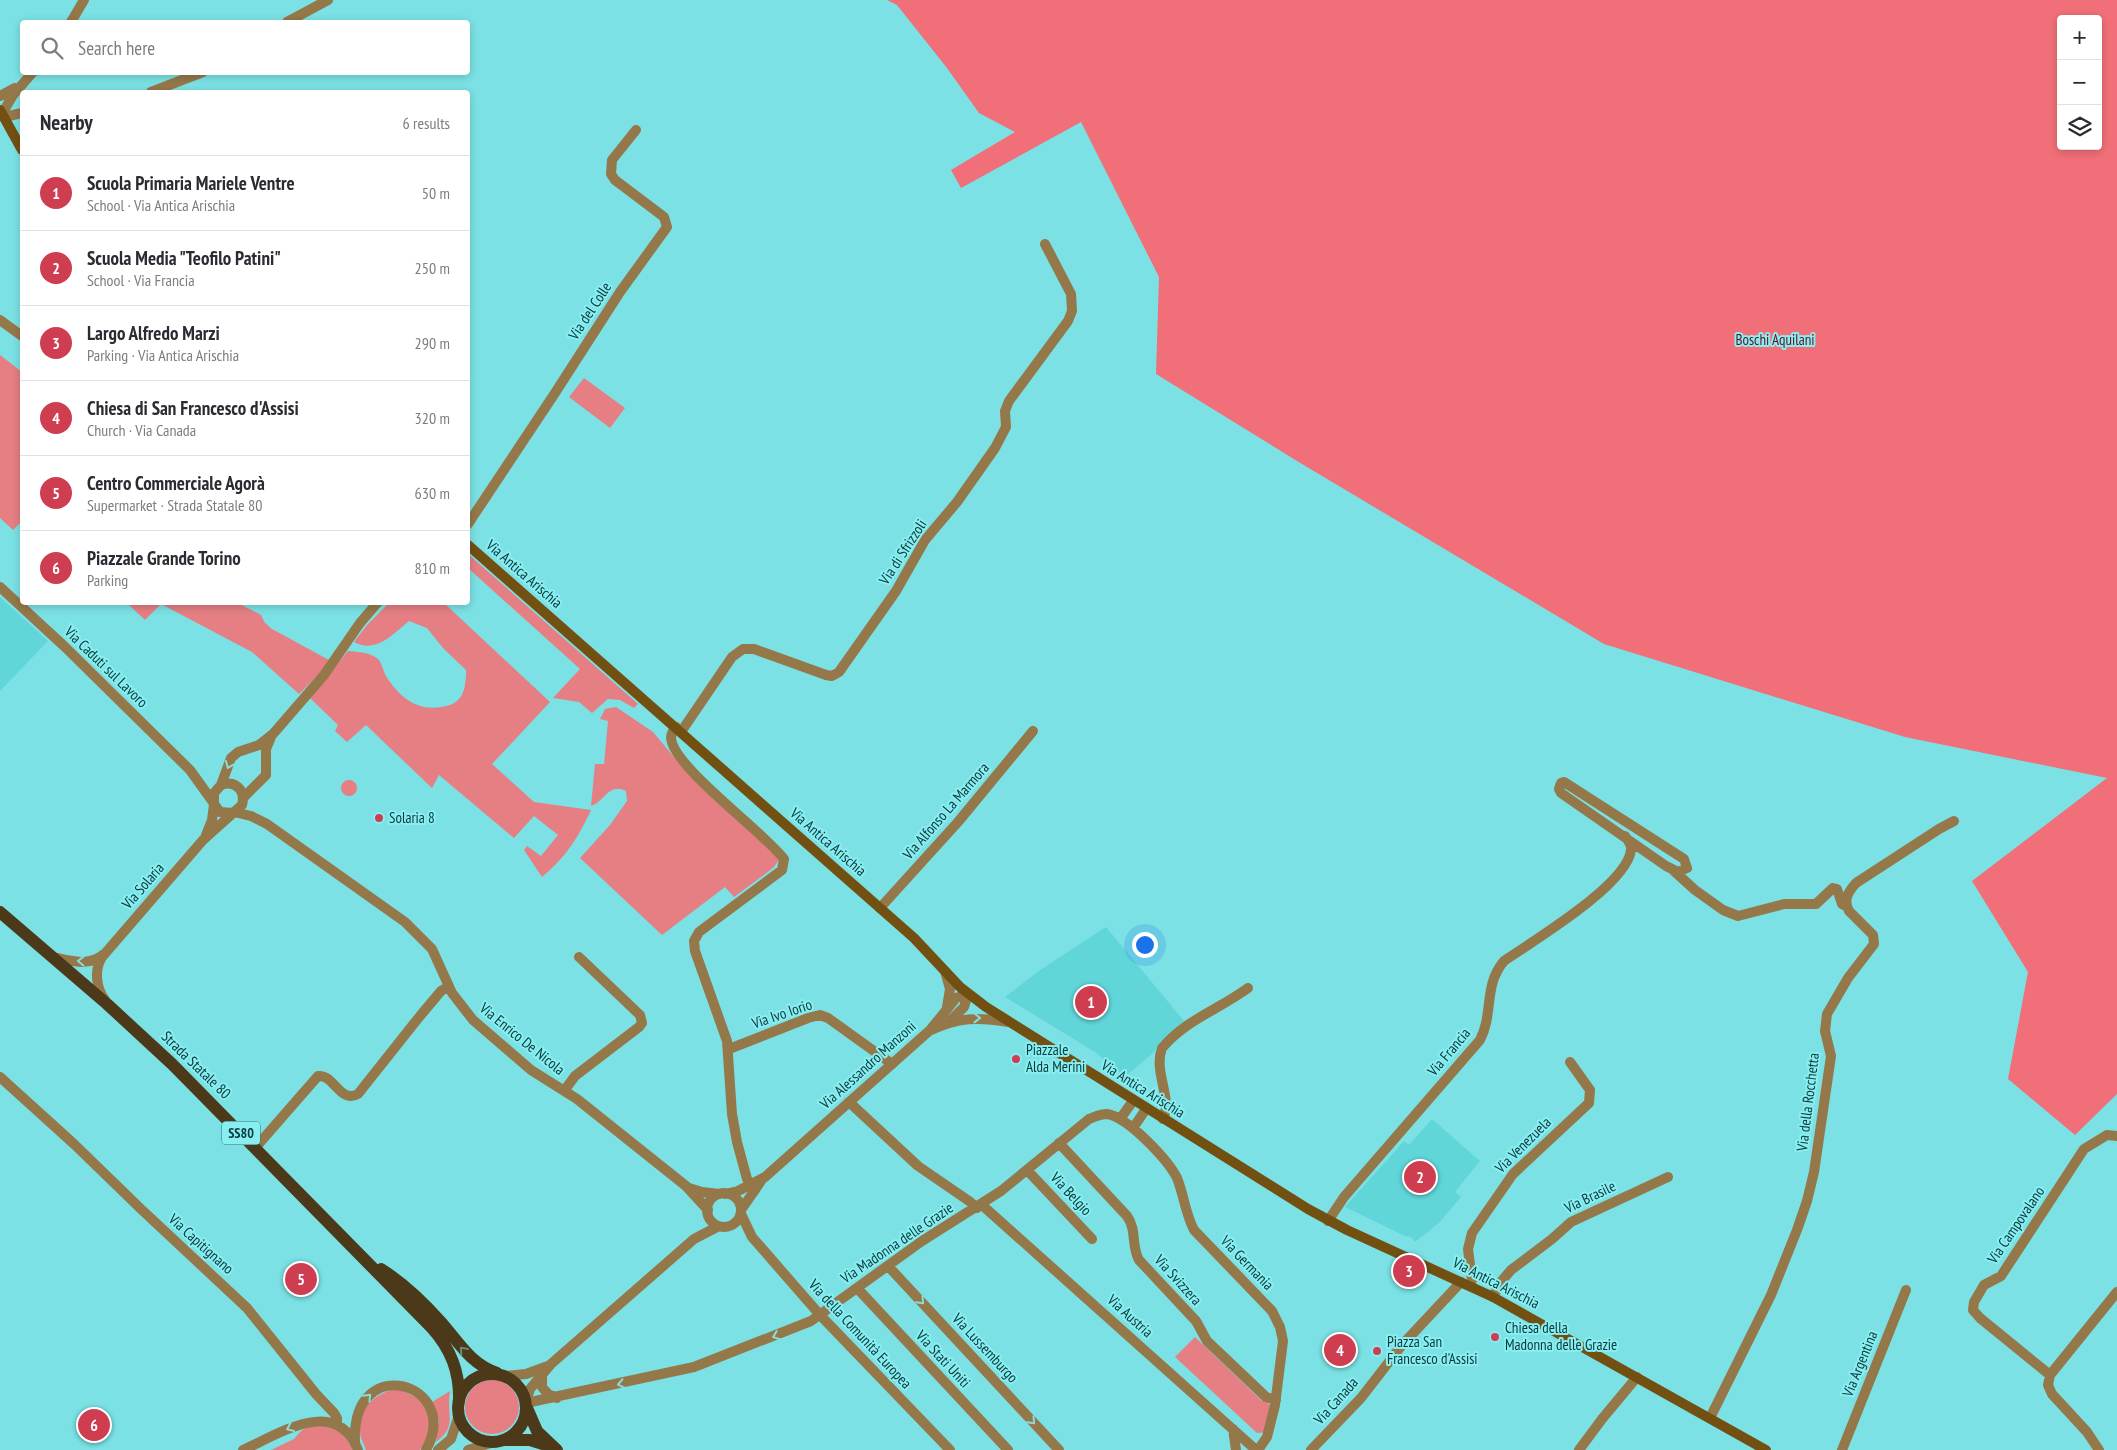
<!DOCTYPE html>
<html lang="en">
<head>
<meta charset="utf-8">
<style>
  body { margin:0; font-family:"PT Sans Narrow",sans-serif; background:#f7f7f7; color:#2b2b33 }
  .controls { position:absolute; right:15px; top:15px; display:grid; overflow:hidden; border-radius:5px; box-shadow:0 2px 8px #0003 }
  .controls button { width:45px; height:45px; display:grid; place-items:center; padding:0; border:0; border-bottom:1px solid #e1e1e2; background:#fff; color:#2b2b33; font:25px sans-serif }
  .you { position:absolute; left:1144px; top:944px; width:18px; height:18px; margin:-12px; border:4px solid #fff; border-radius:50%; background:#1a73e8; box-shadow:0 0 0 8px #1a73e833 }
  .badge { display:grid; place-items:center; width:32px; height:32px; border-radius:50%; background:#ce3e50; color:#fff; font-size:16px; font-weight:700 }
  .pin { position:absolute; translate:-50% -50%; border:2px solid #fff; box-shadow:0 1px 5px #0006 }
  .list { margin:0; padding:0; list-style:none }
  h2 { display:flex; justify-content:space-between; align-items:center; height:65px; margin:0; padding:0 20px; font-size:21px }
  h2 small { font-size:16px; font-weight:400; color:#7c7c81 }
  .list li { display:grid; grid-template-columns:32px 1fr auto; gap:15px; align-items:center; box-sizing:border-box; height:75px; padding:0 20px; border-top:1px solid #e1e1e2 }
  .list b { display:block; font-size:19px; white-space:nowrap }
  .list p { margin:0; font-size:16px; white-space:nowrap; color:#7c7c81 }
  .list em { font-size:16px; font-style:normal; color:#7c7c81 }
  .icon { flex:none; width:28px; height:28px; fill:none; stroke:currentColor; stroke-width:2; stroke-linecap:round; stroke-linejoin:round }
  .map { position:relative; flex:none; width:2117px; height:1450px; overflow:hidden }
  .search { position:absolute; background:#fff; box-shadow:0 2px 8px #0003; left:20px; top:20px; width:450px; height:55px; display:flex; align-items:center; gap:12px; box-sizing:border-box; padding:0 18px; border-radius:5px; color:#7c7c81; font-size:19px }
  .panel { position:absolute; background:#fff; box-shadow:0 2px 8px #0003; left:20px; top:90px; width:450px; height:515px; border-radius:5px }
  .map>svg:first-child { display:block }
</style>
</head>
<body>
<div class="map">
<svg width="2117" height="1450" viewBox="0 0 2117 1450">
  <rect width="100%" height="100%" fill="#7be1e4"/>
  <path fill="#61d6d9" d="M 0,597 L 48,641 L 0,691 Z
    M 1106,927 L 1184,1021 L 1160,1042 L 1154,1052 L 1125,1077 L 1095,1052 L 1005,997 L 1040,970 Z
    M 1432,1119 L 1480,1161 L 1455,1192 L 1461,1197 L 1440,1222 L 1415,1242 L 1411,1237 L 1405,1236 L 1345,1207 L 1404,1141 L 1409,1145 Z"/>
  <path fill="#e57f83" d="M 0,355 L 22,372 L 22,521 L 13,530 L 0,518 Z
    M 584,378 L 625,408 L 610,428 L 569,397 Z
    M 468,554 L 638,704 L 634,708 L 620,700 L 608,699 L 592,713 L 579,702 L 553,698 L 580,669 L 468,568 Z
    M 131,602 L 238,603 L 261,615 L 265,623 L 272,629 L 329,660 L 322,671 L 299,694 L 252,652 L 161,604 L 145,620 L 129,605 Z
    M 389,603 L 444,603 L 550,702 L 492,764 L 534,802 L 591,810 C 578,838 566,857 542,877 L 524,850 L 527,846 L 541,856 L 558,835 L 534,816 L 514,838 L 439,775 L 432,788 L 366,725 L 347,742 L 335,731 L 338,725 L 310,698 L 348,651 C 358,652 370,652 378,659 C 382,663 383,671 386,676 C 401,700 421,714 450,705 C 465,700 466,683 466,670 L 443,648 L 427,628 L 409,621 C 393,634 376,654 354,642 L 367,625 Z
    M 616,707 L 653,732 L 679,763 L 775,853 L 779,860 L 773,868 L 734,897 L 725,887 L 662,935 L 580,858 L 610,825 L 627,801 L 626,791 C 609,782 604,802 591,806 L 595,764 L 604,764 L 608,721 L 600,719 L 605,709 Z
    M341 788a8 8 0 1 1 16 0a8 8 0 1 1-16 0Z
    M 1195,1337 L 1262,1401 L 1264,1399 L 1272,1407 L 1268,1432 L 1257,1433 L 1175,1357 Z
    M465 1407a27 27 0 1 1 54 0a27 27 0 1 1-54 0Z
    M 397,1388 C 404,1392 412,1395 419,1399 C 435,1410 431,1438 420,1450 L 366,1450 C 364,1444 360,1438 360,1432 C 358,1407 375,1394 397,1388 Z
    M 450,1391 C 446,1415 458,1426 436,1442 L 439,1421 L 432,1402 Z
    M 324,1426 C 342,1431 344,1434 353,1450 L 271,1450 L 294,1439 L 301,1431 L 307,1427 Z"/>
  <path fill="#f16f78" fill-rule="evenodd" d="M 887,0 L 2117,0 L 2117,1094 L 2075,1135 L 2008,1079 L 2028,972 L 1972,881 L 2107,778 L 1905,737 L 1604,644 L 1297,461 L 1156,374 L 1159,277 L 1081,122 L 961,188 L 951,170 L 1015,132 L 979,113 L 947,68 L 897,5 ZM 2061,19 L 2098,19 L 2098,146 L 2061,146 Z"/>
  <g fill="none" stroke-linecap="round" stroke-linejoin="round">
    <path stroke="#95784a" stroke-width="10" d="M 71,22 L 84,0
      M 287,22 L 328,0
      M 151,92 L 203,72
      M 0,96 L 15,88
      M 2,114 L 13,95 L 33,72
      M 4,117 L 22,113
      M 0,320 L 22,336
      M 468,524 L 555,393 L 620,292 L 667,227 L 664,217 L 615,180 L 611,174 L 612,160 L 636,130
      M 0,587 L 64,646 L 190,770 L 213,802
      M 676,727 C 673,731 671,733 671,738 C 673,767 764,832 784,859 L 782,870 L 699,932 L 694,941 L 695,951 L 727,1041 L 732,1114 L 737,1142 L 747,1179 L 755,1190
      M 681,732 L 732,657 L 743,649 L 754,649 L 826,675 L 832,676 L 839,672 L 896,591 L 925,540 L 957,502 L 995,448 L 1006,427 L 1005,411 L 1009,401 L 1068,321 L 1072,311 L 1071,294 L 1045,244
      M 1564,782 L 1684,859 L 1687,868 L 1678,872 L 1666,866 L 1561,793 L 1559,789 L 1561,783 Z
      M 221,785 L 231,758 L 238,752 L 259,745 L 273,734 L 324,675 L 360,623 L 378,602
      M 243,798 L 266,775 L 266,749 L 271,737
      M 234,812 L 251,816 L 267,824 L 405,922 L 432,949 L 452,993 L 473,1020 L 531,1070 L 577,1099 L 686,1186 L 708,1210
      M 206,835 L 212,820 L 214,804
      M 1674,871 L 1695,890 L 1723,910 L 1738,916 L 1784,904 L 1816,904 L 1833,888 L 1837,889 L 1842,904 L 1846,906
      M 880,908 L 958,822 L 1033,731
      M 53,957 C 70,961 89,967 104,954
      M 105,1000 C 96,988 94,970 102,957 L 203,840 L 242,805 C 246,790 235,780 221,785 L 214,793 L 214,804 L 220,812 L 233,813
      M 729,1049 L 808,1018 L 820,1015 L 828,1018 L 892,1064
      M 0,1077 L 74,1144 L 142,1210 L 247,1308 L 316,1394 L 334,1413 L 337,1418 L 337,1425
      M 564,1091 L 575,1076 L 639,1027 L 642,1023 L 640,1015 L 579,957
      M 849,1102 L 918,1166 L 969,1201 L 977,1208
      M 1120,1119 L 1133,1101
      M 1163,1119 C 1173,1098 1153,1072 1162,1048 C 1187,1019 1218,1010 1248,988
      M 1133,1128 L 1146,1109
      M 1059,1143 L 1127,1216 C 1137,1230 1131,1246 1139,1260 L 1196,1321 L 1207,1341 L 1266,1397 L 1276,1400
      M 256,1147 L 318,1076 C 334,1074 340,1104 358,1094 L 420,1016 L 441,991 L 449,986
      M 1027,1170 L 1092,1239
      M 689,1188 L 702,1192 L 719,1194
      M 982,1205 L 1256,1450
      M 1328,1221 L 1344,1197 L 1480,1040 C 1494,1013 1483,986 1504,961 C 1533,941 1627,885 1631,850 C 1632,844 1628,841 1625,836
      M 888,1266 L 1059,1450
      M 1470,1286 L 1472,1280 L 1468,1249 L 1472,1233 L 1513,1174 L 1589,1103 L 1590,1090 L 1570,1062
      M 857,1288 L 1008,1450
      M 1493,1297 L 1500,1283 L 1511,1270 L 1552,1239 L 1571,1222 L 1668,1177
      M 542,1374 L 542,1387 L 548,1394 L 557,1398
      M 2050,1375 L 1980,1318 L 1973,1310 L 1974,1302 L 1984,1285 L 2001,1276 L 2084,1149 L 2107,1135 L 2117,1136
      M 526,1403 L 694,1367 L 811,1321 L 922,1241 L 1001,1191 L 1089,1119 C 1094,1117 1100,1114 1107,1114 C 1128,1117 1168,1160 1177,1178 C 1184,1195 1185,1213 1194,1230 L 1272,1311 L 1280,1327 L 1283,1341 L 1275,1405 L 1267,1437 L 1258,1450
      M 1710,1418 L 1771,1295 L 1797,1230 L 1807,1201 L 1814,1172 L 1831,1056 L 1825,1031 L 1827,1014 L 1848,978 L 1874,944 L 1873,935 L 1849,911 C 1843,900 1848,892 1856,883 L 1939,829 L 1954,821
      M 1233,1429 L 1236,1450
      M 355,1442 C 351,1350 463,1383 426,1450
      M 243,1450 C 279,1434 336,1395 358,1450
      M 1311,1450 L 1361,1398 L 1402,1345 L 1461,1282
      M 1579,1450 L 1602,1419 L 1637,1377
      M 1842,1450 L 1906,1290
      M 2099,1450 L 2087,1432 L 2052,1394 L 2048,1385 L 2050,1375 L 2117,1292"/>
    <path stroke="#95784a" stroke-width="10" d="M 945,971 L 950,989 L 947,1007
      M 931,1029 L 956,998 L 968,994 L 964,1007 L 951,1020
      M707 1210a17 17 0 1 1 34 0a17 17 0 1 1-34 0Z
      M 725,1194 L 738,1191 L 765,1177 L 929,1031 C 959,1017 977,1017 1009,1022
      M 741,1210 L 761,1181
      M 741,1214 L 752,1237 L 820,1315 L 950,1450
      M 506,1376 L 526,1374 L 548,1366
      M 526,1403 L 530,1389 L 551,1364 L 694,1239 L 719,1226
      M 438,1450 L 451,1439 L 459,1415
      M 468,1450 L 494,1442"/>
    <path stroke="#725012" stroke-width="10" d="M 0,110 L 22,150
      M 468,545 L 914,938 L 960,987 L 986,1007 L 1308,1209 L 1347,1230 L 1493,1297 L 1766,1450"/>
    <path stroke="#4c3919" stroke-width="12" d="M 0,912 L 107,1004 L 172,1064 L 431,1327 C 451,1349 460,1372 459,1402
      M 381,1269 C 403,1283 423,1302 440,1321 C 458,1341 470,1364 497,1373
      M458 1408a34 34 0 1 1 68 0a34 34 0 1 1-68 0Z
      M 527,1408 L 537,1431 L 557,1450
      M 505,1440 L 530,1440 L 549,1446"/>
  </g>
  <defs><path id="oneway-chevron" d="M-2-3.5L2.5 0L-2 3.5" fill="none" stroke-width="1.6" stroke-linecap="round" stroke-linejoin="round" transform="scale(1.25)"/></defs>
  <g stroke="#8adcd8">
    <use href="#oneway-chevron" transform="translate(229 765) rotate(112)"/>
    <use href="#oneway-chevron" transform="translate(81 961) rotate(-179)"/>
    <use href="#oneway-chevron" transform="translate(977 1018) rotate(1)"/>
    <use href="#oneway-chevron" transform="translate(921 1301) rotate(47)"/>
    <use href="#oneway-chevron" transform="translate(776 1336) rotate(159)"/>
    <use href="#oneway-chevron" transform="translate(621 1384) rotate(168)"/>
    <use href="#oneway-chevron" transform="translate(368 1397) rotate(-46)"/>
    <use href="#oneway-chevron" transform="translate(1032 1421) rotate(47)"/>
    <use href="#oneway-chevron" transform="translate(290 1428) rotate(155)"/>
  </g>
  <use stroke="#678a7a" href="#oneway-chevron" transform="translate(463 1350) rotate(-131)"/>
  <g fill="#ce3e50" stroke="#88eef1" stroke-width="2">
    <circle cx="379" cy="818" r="5"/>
    <circle cx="1016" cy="1059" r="5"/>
    <circle cx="1495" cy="1337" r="5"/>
    <circle cx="1377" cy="1351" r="5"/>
  </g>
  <g text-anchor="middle" stroke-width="4" stroke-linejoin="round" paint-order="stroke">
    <rect fill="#88eef1" stroke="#306f71" stroke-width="1" x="222" y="1121.5" width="38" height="23" rx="4"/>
    <g font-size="14" font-weight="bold" fill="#0a393a">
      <text x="241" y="1138">SS80</text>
    </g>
    <g font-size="15" fill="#0a393a" stroke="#88eef1">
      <text transform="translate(590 311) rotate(-57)" y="5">Via del Colle</text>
      <text transform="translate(903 552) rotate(-57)" y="5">Via di Sfrizzoli</text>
      <text transform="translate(524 574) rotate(41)" y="5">Via Antica Arischia</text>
      <text transform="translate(106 667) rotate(44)" y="5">Via Caduti sul Lavoro</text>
      <text transform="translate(946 811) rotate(-49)" y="5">Via Alfonso La Marmora</text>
      <text transform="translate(828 842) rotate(41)" y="5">Via Antica Arischia</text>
      <text transform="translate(143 886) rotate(-49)" y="5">Via Solaria</text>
      <text transform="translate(782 1014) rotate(-19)" y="5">Via Ivo Iorio</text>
      <text transform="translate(522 1039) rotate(39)" y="5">Via Enrico De Nicola</text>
      <text transform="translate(1449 1052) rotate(-50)" y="5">Via Francia</text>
      <text transform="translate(196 1065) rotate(44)" y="5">Strada Statale 80</text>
      <text transform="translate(868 1065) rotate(-42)" y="5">Via Alessandro Manzoni</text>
      <text transform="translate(1143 1089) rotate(32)" y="5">Via Antica Arischia</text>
      <text transform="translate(1808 1102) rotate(-83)" y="5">Via della Rocchetta</text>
      <text transform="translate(1523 1145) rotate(-45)" y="5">Via Venezuela</text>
      <text transform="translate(1071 1194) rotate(47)" y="5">Via Belgio</text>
      <text transform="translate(1590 1197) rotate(-26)" y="5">Via Brasile</text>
      <text transform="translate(2016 1225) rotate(-56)" y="5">Via Campovalano</text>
      <text transform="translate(897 1243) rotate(-34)" y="5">Via Madonna delle Grazie</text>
      <text transform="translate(201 1244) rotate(42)" y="5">Via Capitignano</text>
      <text transform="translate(1247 1263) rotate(46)" y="5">Via Germania</text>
      <text transform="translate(1178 1280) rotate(48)" y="5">Via Svizzera</text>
      <text transform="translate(1496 1283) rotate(27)" y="5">Via Antica Arischia</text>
      <text transform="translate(1130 1316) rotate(42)" y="5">Via Austria</text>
      <text transform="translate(860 1334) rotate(47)" y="5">Via della Comunità Europea</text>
      <text transform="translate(985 1348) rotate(47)" y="5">Via Lussemburgo</text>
      <text transform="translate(943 1359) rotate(47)" y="5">Via Stati Uniti</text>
      <text transform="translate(1860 1364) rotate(-68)" y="5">Via Argentina</text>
      <text transform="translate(1336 1401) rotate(-48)" y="5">Via Canada</text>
    </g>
    <g font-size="15" fill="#63111e" stroke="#88eef1">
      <text x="1775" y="345">Boschi Aquilani</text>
    </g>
    <g font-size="15" fill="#0a393a" stroke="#88eef1" text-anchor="start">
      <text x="389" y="823">Solaria 8</text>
      <text x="1026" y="1055">Piazzale<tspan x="1026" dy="17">Alda Merini</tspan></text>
      <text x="1505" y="1333">Chiesa della<tspan x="1505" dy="17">Madonna delle Grazie</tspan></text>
      <text x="1387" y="1347">Piazza San<tspan x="1387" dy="17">Francesco d'Assisi</tspan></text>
    </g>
  </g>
</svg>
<div class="controls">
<button>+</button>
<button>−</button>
<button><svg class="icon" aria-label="layers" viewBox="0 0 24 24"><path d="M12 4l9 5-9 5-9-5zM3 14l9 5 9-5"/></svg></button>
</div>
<div class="you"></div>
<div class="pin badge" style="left:1091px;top:1002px">1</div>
<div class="pin badge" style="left:1420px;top:1177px">2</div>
<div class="pin badge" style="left:1409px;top:1271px">3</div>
<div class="pin badge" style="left:1340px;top:1350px">4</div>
<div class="pin badge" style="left:301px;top:1279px">5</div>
<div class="pin badge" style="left:94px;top:1425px">6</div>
<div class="search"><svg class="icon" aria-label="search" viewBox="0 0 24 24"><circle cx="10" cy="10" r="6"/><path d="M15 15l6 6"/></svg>Search here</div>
<section class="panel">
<h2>Nearby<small>6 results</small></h2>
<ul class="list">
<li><span class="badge">1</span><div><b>Scuola Primaria Mariele Ventre</b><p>School · Via Antica Arischia</p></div><em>50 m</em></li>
<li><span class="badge">2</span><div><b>Scuola Media &quot;Teofilo Patini&quot;</b><p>School · Via Francia</p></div><em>250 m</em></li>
<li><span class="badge">3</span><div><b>Largo Alfredo Marzi</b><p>Parking · Via Antica Arischia</p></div><em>290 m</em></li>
<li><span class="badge">4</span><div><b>Chiesa di San Francesco d'Assisi</b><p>Church · Via Canada</p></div><em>320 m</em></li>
<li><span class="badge">5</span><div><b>Centro Commerciale Agorà</b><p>Supermarket · Strada Statale 80</p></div><em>630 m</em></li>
<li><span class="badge">6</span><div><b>Piazzale Grande Torino</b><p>Parking</p></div><em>810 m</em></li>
</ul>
</section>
</div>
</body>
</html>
